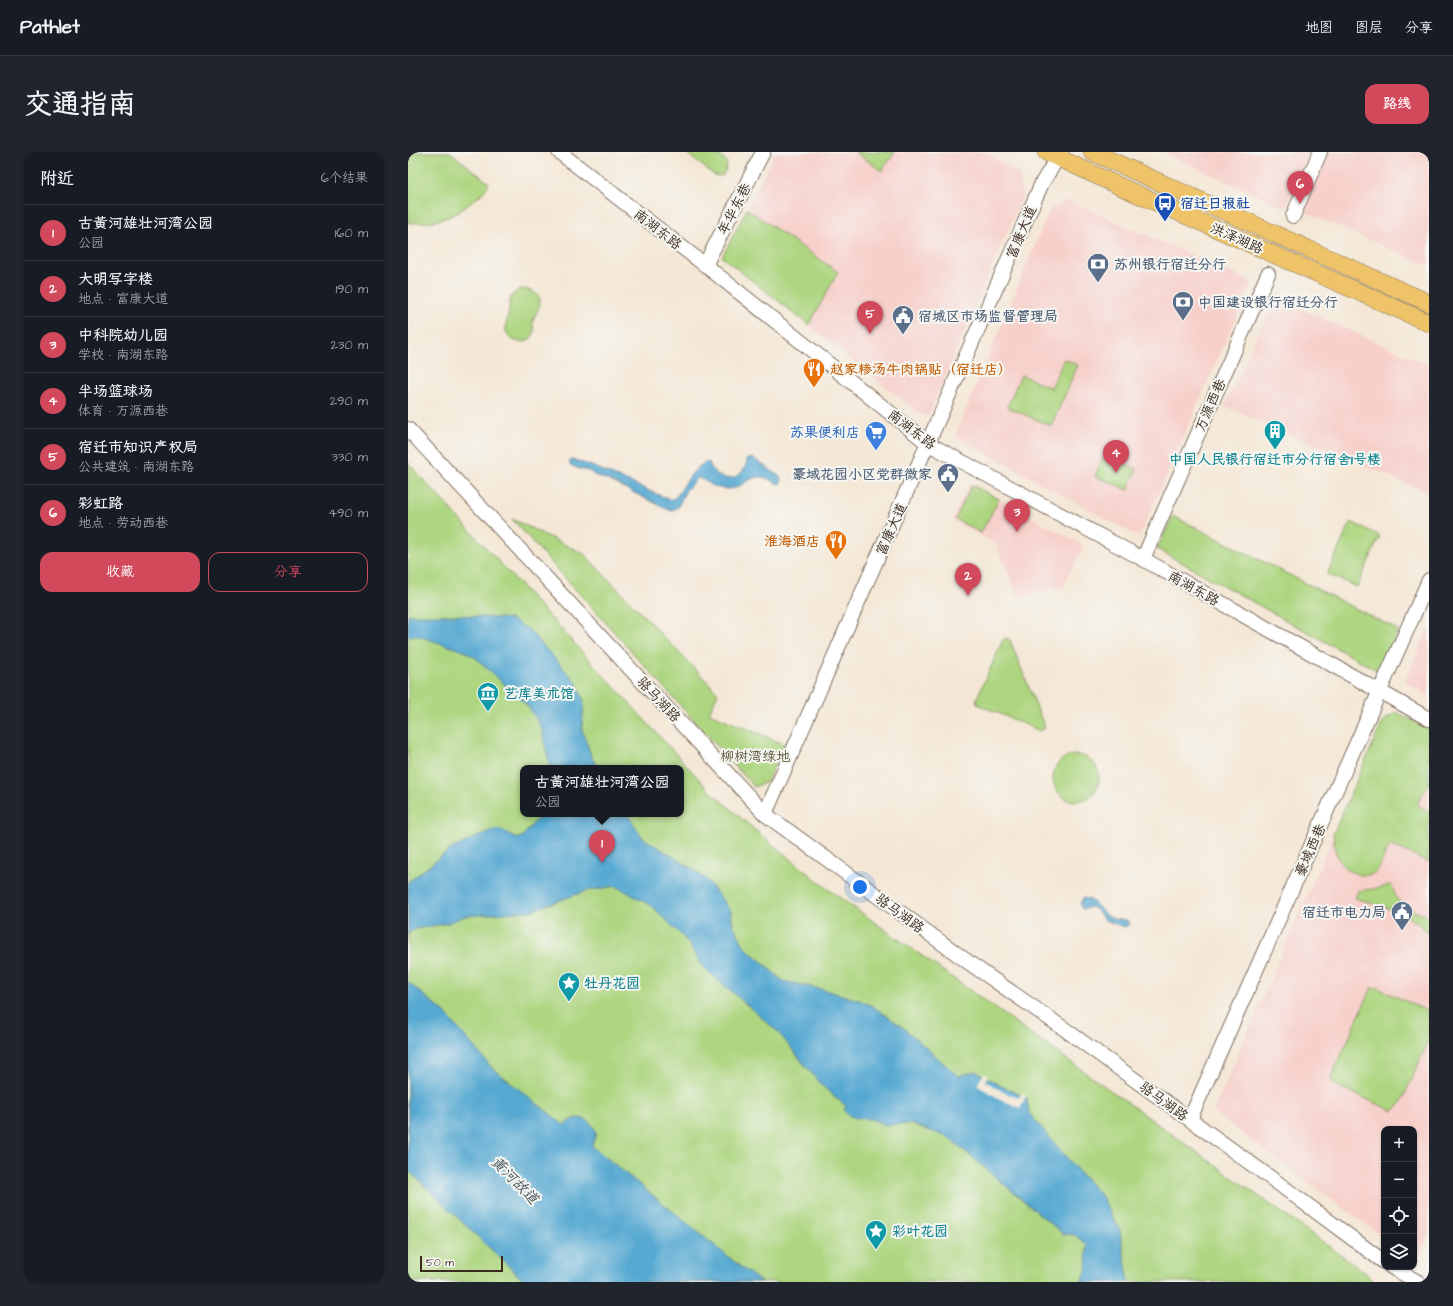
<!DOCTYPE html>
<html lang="zh">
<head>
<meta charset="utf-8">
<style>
  body { margin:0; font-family:"Architects Daughter","LXGW WenKai TC",sans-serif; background:#20242c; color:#f1f3f6 }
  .controls { position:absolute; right:12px; bottom:12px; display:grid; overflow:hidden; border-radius:8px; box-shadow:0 1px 3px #0004 }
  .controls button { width:36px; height:36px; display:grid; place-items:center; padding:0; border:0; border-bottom:1px solid #363941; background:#171b24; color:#f1f3f6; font:20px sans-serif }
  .scale { position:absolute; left:12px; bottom:10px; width:83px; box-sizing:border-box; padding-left:4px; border:2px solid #3b2a1e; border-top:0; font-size:11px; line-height:14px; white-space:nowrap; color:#3b2a1e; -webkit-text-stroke:3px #f6f6f2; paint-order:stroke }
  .you { position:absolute; left:452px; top:735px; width:14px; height:14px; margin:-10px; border:3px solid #fff; border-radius:50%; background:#1a73e8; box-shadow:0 0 0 6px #1a73e833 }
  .badge { display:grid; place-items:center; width:26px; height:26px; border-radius:50%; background:#d1495b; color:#fff; font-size:13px; font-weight:700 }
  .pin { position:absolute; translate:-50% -33px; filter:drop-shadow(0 1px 2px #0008) }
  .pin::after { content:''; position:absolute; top:21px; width:14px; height:12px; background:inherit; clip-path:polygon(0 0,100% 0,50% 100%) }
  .popup { position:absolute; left:112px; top:613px; width:164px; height:52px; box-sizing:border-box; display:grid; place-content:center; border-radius:8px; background:#171b24; filter:drop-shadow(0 1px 3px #0005); font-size:13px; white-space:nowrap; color:#9ea1a6 }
  .popup b { font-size:15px; color:#f1f3f6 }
  .popup::after { content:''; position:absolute; left:50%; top:100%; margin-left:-8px; border:8px solid transparent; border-top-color:#171b24 }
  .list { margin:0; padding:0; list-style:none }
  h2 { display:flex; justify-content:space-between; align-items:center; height:52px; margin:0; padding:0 16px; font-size:17px }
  h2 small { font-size:13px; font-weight:400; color:#9ea1a6 }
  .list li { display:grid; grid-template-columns:26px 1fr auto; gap:12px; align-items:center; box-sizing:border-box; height:56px; padding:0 16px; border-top:1px solid #363941 }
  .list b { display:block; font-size:15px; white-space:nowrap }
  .list p { margin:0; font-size:13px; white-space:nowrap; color:#9ea1a6 }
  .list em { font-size:13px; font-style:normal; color:#9ea1a6 }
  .actions { display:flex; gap:8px; padding:12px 16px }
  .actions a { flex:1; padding:9px 0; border:1px solid #d1495b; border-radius:12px; text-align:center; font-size:14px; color:#d1495b }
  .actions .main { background:#d1495b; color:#fff }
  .icon { flex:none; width:22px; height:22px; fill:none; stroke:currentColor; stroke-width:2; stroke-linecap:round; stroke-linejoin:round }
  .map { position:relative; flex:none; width:1021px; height:1130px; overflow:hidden; border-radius:12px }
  header { display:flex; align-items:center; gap:24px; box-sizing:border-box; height:56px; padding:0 20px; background:#171b24; border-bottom:1px solid #363941 }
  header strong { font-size:19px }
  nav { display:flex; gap:22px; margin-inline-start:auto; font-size:14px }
  .intro { display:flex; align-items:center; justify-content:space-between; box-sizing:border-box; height:96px; padding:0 24px }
  h1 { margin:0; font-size:28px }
  .button { padding:10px 18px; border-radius:12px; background:#d1495b; color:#fff; font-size:14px; font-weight:700 }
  main { display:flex; gap:24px; padding:0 24px }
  aside { flex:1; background:#171b24; border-radius:12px; box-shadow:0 1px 3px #0004 }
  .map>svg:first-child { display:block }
</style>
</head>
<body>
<header>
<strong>Pathlet</strong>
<nav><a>地图</a><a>图层</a><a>分享</a></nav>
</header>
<div class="intro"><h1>交通指南</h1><a class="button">路线</a></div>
<main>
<aside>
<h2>附近<small>6个结果</small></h2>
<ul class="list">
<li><span class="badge">1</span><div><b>古黄河雄壮河湾公园</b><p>公园</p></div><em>160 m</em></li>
<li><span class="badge">2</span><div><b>大明写字楼</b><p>地点 · 富康大道</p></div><em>190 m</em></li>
<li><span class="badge">3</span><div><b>中科院幼儿园</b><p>学校 · 南湖东路</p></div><em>230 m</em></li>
<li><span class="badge">4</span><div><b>半场篮球场</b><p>体育 · 万源西巷</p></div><em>290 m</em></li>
<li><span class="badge">5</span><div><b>宿迁市知识产权局</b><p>公共建筑 · 南湖东路</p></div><em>330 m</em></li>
<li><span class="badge">6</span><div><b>彩虹路</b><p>地点 · 劳动西巷</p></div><em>490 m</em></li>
</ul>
<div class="actions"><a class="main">收藏</a><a>分享</a></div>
</aside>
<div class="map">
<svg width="1021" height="1130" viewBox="0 0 1021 1130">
  <rect width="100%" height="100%" fill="#f6f6f2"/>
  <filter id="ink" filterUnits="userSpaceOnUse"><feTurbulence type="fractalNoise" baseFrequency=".025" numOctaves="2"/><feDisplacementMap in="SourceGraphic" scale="8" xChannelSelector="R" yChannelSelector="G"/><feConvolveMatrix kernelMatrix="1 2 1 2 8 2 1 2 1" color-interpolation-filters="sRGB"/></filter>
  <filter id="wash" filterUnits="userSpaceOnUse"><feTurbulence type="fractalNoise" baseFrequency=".012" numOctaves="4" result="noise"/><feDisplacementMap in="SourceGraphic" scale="16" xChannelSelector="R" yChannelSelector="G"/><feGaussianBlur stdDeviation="0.9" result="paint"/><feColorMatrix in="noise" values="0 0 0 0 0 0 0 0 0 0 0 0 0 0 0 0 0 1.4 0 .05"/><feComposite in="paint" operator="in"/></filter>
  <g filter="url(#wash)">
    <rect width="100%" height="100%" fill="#f4e7d5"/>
    <path fill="#f7d0cb" d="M 367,0 L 578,0 L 612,23 L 614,46 L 520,264 L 509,260 L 401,173 L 429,120 L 339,57 Z
      M 754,0 L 902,0 L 877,56 Z
      M 921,0 L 1021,0 L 1021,114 L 895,59 Z
      M 659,48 L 844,130 L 731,385 L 547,284 L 642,57 Z
      M 867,146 L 1021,213 L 1021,341 L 816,254 Z
      M 562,331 L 676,394 L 655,434 L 611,446 L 588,392 L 544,368 Z
      M 1021,474 L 1021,544 L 997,530 Z
      M 988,560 L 1021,577 L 1021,1083 L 1009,1110 L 1006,1108 L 1006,977 L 976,977 L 976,1086 L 805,960 L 975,569 Z"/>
    <path fill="#aed681" stroke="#748050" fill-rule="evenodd" d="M 0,0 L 42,0 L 81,31 C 78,39 72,43 65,49 C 44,67 28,71 0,71 Z
      M 277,0 C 297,0 331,0 314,24 L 306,23 Z
      M 447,0 L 487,0 L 474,19 Z
      M 339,57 L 430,120 L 401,173 L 314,105 Z
      M 112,137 C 118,137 122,138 127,141 C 138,149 128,159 125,169 C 124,172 126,175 126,178 C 126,186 120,190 112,190 C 103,189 96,181 98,173 C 98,170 100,167 100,164 C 102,151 99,145 112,137 Z
      M 656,207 L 670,213 L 643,274 L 599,255 L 613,223 L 643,236 Z
      M 696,303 L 729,317 L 720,338 L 687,324 Z
      M 0,311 L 301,638 L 355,685 L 420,737 L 957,1120 L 965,1130 L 0,1130 ZM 115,616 L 273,616 L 273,662 L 115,662 Z
      M 564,333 L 591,347 L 573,381 L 547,367 Z
      M 765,364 L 990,478 L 972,520 L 749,397 Z
      M 104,367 L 176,402 L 310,541 L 301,561 L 376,592 L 359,630 L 346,635 Z
      M 943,370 L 972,384 L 949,435 L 919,422 Z
      M 598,486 L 602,488 L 637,576 L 632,579 L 569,552 L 568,548 L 595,488 Z
      M 988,560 L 1021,577 L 1021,631 L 1010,650 L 1012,655 L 1021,659 L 1021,710 L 983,693 C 976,700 973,716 968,720 C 962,724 955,724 949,722 C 929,715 927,701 925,682 L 975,569 Z
      M645 626a23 23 0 1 1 46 0a23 23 0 1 1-46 0Z
      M 981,733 L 984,734 C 988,748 992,753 1006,759 C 1011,761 1016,763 1021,763 L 1021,782 L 1012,773 L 995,761 L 947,746 L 950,739 L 972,736 Z
      M 964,835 L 970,836 L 1021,860 L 1021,888 L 992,953 L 985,959 L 925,932 L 923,926 Z"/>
    <path fill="#57a9d2" stroke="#496a78" d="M 345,306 L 370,323 L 374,328 L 373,331 L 371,332 C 364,329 360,326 353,325 C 340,324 333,338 319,337 C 304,337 301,329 290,326 L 278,338 L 270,355 L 263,359 L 202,329 L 186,323 L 181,319 L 171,317 L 162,313 L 161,310 L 164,307 L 189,316 L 260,347 L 265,347 C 277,337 283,313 301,310 C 307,333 337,331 339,307 Z
      M 0,463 L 49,463 L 103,467 L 121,478 L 168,530 L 176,549 L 174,578 L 184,606 L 190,616 L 142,616 L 133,575 L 120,554 L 68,506 L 56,499 L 7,483 L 0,485 Z
      M 133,662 L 219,662 L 235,686 L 284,716 L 299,728 L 323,759 L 325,773 L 337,795 L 375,829 L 413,837 L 451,848 L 466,855 L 496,876 L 550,924 L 568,919 L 593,934 L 619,946 L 621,961 L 670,1019 L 693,1043 L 712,1079 L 721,1130 L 673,1130 L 678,1120 L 679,1093 L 667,1083 L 655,1082 L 540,985 L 502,972 L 478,973 L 463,967 L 448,966 L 440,963 L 436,959 L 438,954 L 413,933 L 370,880 L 295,815 L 279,789 L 244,754 L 208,734 L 178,739 L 122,759 L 57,764 L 40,771 L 7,777 L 0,782 L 0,730 L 43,697 L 84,678 L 94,678 L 110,687 L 115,684 Z
      M 675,746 C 687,746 691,759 700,764 C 705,768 713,768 719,768 L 721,771 L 720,773 L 716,775 L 697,768 L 688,758 L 683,755 L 677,757 L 674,757 L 672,752 Z
      M 0,830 L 36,860 L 83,915 L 156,973 C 168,962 183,964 188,981 L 184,994 L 333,1115 L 353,1130 L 117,1130 L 0,1018 Z"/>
    <path fill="#f4e7d5" d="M 576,921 L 580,923 L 577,929 L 595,940 L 611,946 L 614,941 L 618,943 L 612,956 L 590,946 L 569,933 Z"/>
  </g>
  <g filter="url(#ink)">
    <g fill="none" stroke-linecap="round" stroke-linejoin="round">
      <g stroke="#7c6c5e" stroke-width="16">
        <path id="minor" d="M 151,0 L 297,113 L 521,292 L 735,407 L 1021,567
          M 885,64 L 912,0
          M 297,113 L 355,0
          M 0,277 L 357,662 L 560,810 L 655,876 L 867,1029 L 976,1110
          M 735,407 L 860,122
          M 357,662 L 634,31 L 653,0
          M 782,967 L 1021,428
          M 983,1115 L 1010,1130"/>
      </g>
      <g stroke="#7c6c5e" stroke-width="18">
        <path id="major" d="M 638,0 L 709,33 L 1021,171
          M 684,0 L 1021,151"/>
      </g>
      <use href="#minor" stroke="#fff" stroke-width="14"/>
      <use href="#major" stroke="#efc469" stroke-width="17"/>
    </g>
  </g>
  <defs>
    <g id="bus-pin" transform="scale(1.15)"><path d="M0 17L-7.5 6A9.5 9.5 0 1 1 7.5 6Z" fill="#1a4fb4" stroke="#f6f6f2"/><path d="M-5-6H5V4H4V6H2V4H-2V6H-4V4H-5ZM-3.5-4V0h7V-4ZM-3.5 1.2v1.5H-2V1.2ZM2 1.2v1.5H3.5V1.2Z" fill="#fff"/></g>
    <g id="bank-pin" transform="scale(1.15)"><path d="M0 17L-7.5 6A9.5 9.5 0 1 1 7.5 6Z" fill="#5c6f8a" stroke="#f6f6f2"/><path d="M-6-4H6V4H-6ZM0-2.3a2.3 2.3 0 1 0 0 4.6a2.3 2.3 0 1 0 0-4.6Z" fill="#fff"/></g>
    <g id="civic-pin" transform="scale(1.15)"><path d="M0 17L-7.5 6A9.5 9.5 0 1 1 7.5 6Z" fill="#5c6f8a" stroke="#f6f6f2"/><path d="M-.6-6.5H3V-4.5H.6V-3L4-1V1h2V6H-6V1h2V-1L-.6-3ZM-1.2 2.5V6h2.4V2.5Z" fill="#fff"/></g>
    <g id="restaurant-pin" transform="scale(1.15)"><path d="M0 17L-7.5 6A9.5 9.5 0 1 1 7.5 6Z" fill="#e8710a" stroke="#f6f6f2"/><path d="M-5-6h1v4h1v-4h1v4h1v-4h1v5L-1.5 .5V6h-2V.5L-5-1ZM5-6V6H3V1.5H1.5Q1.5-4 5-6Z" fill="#fff"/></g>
    <g id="building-pin" transform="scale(1.15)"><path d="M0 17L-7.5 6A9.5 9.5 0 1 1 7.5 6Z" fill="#0f9aa8" stroke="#f6f6f2"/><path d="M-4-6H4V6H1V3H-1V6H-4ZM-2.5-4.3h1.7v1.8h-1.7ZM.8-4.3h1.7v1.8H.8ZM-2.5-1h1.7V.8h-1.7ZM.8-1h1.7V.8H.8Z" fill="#fff"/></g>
    <g id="supermarket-pin" transform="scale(1.15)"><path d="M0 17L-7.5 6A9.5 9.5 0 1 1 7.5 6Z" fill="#3f7fe0" stroke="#f6f6f2"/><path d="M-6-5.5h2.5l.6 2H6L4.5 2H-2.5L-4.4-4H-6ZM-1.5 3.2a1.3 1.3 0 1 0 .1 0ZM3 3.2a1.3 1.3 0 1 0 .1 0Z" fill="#fff"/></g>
    <g id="museum-pin" transform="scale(1.15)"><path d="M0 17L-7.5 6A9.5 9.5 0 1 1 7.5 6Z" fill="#0f9aa8" stroke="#f6f6f2"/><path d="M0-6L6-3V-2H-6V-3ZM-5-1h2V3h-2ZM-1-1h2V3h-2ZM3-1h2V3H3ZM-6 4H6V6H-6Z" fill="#fff"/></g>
    <g id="sight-pin" transform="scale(1.15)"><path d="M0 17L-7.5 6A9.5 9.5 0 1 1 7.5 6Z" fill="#0f9aa8" stroke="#f6f6f2"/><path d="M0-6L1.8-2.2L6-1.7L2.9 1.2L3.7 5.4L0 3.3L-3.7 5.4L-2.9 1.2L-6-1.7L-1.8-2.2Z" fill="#fff"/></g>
  </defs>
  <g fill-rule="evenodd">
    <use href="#bus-pin" x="757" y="51"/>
    <use href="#bank-pin" x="690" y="112"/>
    <use href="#bank-pin" x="775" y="150"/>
    <use href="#civic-pin" x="495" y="164"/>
    <use href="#restaurant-pin" x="406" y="217"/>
    <use href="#building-pin" x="867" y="279"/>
    <use href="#supermarket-pin" x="468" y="280"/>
    <use href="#civic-pin" x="540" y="322"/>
    <use href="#restaurant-pin" x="428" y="389"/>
    <use href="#museum-pin" x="80" y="541"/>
    <use href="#civic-pin" x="994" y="760"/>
    <use href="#sight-pin" x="161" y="831"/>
    <use href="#sight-pin" x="468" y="1079"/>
  </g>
  <g text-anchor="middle" stroke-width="4" stroke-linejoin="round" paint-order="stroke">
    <g font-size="14" font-weight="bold" fill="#164399" stroke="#f6f6f2" text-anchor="start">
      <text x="772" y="56">宿迁日报社</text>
    </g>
    <g font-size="14" fill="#3b2a1e" stroke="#f6f6f2">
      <text transform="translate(326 57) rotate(-63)" y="5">年华东巷</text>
      <text transform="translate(250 77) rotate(38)" y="5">南湖东路</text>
      <text transform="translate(613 80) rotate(-67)" y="5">富康大道</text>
      <text transform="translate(829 86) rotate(24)" y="5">洪泽湖路</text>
      <text transform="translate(802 253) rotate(-66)" y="5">万源西巷</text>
      <text transform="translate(504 277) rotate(37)" y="5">南湖东路</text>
      <text transform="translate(483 377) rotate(-66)" y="5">富康大道</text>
      <text transform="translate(786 436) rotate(29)" y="5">南湖东路</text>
      <text transform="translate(251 547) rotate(47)" y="5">骆马湖路</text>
      <text transform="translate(902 698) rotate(-66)" y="5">豪域西巷</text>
      <text transform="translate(492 761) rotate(36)" y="5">骆马湖路</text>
      <text transform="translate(756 949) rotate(36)" y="5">骆马湖路</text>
    </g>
    <g font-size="14" font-weight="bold" fill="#4e5e75" stroke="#f6f6f2" text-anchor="start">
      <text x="706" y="117">苏州银行宿迁分行</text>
      <text x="790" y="155">中国建设银行宿迁分行</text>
      <text x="510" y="169">宿城区市场监督管理局</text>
      <text x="524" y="327" text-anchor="end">豪域花园小区党群微家</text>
      <text x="978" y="765" text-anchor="end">宿迁市电力局</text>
    </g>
    <g font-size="14" font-weight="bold" fill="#c56008" stroke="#f6f6f2" text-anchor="start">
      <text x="422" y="222">赵家糁汤牛肉锅贴（宿迁店）</text>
      <text x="412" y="394" text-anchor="end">淮海酒店</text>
    </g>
    <g font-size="14" font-weight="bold" fill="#366cbe" stroke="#f6f6f2" text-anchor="end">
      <text x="452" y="285">苏果便利店</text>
    </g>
    <g font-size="14" font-weight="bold" fill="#0d838f" stroke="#f6f6f2" text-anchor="start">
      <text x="867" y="312" text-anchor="middle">中国人民银行宿迁市分行宿舍1号楼</text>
      <text x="96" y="546">艺库美术馆</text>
      <text x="176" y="836">牡丹花园</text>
      <text x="484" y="1084">彩叶花园</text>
    </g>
    <g font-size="14" fill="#585537" stroke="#f6f6f2">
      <text x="347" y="609">柳树湾绿地</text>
    </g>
    <g font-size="15" font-style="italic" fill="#45565d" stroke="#f6f6f2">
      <text transform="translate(107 1028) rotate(45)" y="5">黄河故道</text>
    </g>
  </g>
</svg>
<div class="controls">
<button>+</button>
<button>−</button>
<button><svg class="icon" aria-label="locate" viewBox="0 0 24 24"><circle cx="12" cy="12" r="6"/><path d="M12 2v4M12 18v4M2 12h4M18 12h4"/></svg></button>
<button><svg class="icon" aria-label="layers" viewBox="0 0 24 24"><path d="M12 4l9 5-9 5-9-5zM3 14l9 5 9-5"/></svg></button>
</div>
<div class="scale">50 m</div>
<div class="you"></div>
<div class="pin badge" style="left:194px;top:711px">1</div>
<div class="popup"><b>古黄河雄壮河湾公园</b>公园</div>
<div class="pin badge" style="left:560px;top:444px">2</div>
<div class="pin badge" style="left:609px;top:380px">3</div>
<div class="pin badge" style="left:708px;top:321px">4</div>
<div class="pin badge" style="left:462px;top:182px">5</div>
<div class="pin badge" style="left:892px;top:52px">6</div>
</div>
</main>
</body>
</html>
